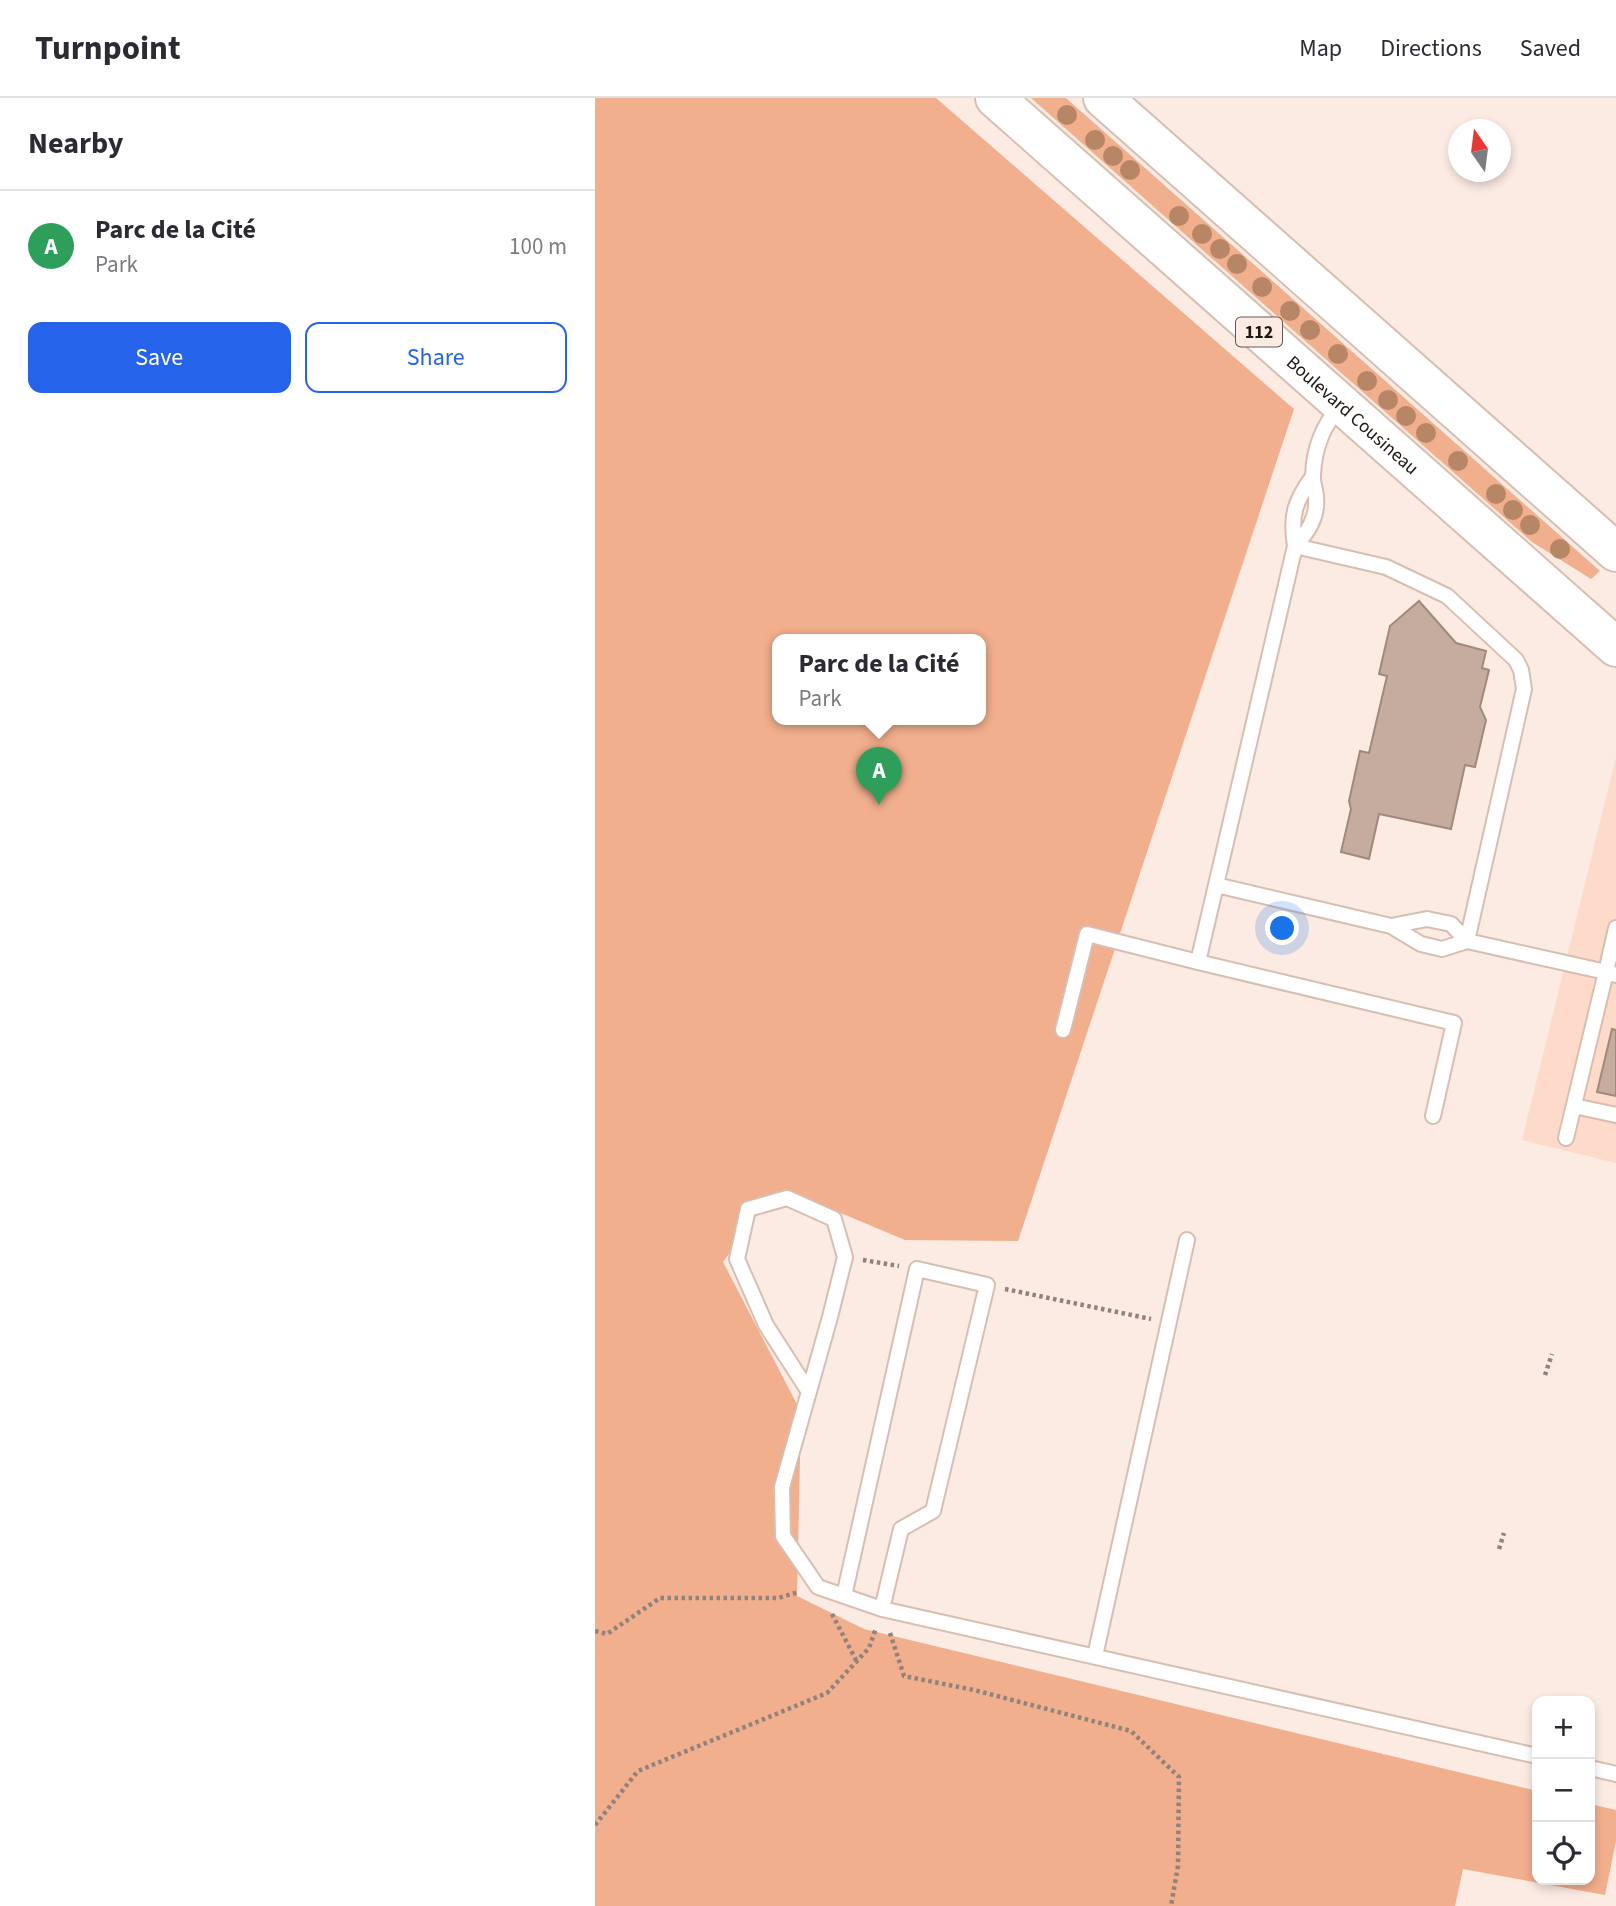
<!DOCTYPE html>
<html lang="en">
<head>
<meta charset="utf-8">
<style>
  body { margin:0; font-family:"Source Sans 3",sans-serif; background:#f2f2f3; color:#2b2b33 }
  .controls { position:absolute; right:21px; bottom:21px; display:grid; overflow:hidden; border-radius:14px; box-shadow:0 4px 10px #0003 }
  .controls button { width:63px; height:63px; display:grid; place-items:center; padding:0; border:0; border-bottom:2px solid #e1e1e2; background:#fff; color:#2b2b33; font:35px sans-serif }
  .compass { position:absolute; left:853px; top:21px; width:63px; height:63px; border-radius:50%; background:#fff; box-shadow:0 4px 10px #0003; rotate:346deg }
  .you { position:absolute; left:688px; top:831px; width:24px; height:24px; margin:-18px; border:5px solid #fff; border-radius:50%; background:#1a73e8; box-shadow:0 0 0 10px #1a73e833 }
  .badge { display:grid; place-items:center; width:46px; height:46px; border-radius:50%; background:#2563eb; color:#fff; font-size:23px; font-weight:700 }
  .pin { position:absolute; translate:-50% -58px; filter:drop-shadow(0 2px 4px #0008) }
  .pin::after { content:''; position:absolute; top:37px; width:24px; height:21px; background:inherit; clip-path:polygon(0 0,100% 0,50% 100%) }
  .popup { position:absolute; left:177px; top:536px; width:214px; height:91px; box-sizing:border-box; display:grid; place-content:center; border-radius:14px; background:#fff; filter:drop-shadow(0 2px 5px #0005); font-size:23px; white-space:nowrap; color:#7c7c81 }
  .popup b { font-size:26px; color:#2b2b33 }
  .popup::after { content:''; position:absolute; left:50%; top:100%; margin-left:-14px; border:14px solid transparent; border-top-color:#fff }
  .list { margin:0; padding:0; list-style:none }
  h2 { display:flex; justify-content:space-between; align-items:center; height:91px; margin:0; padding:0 28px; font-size:30px }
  h2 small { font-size:23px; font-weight:400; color:#7c7c81 }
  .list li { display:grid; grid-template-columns:46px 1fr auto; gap:21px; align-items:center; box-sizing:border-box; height:112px; padding:0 28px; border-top:2px solid #e1e1e2 }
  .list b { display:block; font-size:26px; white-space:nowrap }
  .list p { margin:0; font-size:23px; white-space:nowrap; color:#7c7c81 }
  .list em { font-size:23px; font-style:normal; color:#7c7c81 }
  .actions { display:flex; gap:14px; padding:21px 28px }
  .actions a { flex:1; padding:16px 0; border:2px solid #2563eb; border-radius:14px; text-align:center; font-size:24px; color:#2563eb }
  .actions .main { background:#2563eb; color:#fff }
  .icon { flex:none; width:38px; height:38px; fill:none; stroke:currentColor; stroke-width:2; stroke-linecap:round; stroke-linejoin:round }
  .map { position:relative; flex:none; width:1021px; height:1808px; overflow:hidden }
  header { display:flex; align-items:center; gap:42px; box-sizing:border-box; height:98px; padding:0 35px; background:#fff; border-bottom:2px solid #e1e1e2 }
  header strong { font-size:33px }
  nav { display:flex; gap:38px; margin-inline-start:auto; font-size:24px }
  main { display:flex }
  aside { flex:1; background:#fff }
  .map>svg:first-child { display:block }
</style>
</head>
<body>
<header>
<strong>Turnpoint</strong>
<nav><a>Map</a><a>Directions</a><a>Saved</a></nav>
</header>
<main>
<aside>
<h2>Nearby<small></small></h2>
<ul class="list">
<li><span class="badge" style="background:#2e9e5b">A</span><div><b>Parc de la Cité</b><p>Park</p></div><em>100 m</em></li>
</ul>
<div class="actions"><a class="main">Save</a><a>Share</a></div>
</aside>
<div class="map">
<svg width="1021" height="1808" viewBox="0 0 1021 1808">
  <rect width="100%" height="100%" fill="#fbebe3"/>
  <path fill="#fddac9" d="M 1021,659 L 1021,1065 L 927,1042 Z"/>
  <path fill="#f1af8d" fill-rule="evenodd" d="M 0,0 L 341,0 L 699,311 L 423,1143 L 310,1142 L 222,1105 L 172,1103 L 128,1164 L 206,1314 L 202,1498 L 269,1531 L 942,1693 L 942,1782 L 995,1782 L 995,1706 L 1021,1712 L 1021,1743 L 1010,1797 L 868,1771 L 860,1808 L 0,1808 ZM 182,541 L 386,541 L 386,621 L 182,621 Z
    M 436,0 L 471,0 L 1005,473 L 996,481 L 937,444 Z"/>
  <path fill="#c5ac9f" stroke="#a1897c" stroke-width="2" d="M 824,503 L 861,545 L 891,553 L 887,570 L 894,572 L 885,609 L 891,622 L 880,669 L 870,667 L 856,731 L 784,716 L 774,761 L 746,754 L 756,711 L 754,703 L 765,653 L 774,655 L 792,578 L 784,576 L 795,528 Z
    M 1017,931 L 1021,932 L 1021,998 L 1002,994 Z"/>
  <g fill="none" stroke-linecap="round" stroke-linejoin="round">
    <g stroke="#d8beb1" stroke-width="18">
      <path id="service" d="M 700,448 L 791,469 L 852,498 L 921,562 L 926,572 L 929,591 L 872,843
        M 700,448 C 713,434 723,419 721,399 C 721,392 717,384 718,377 C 719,349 728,327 746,307
        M 621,787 L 700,448 C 695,417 700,403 718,378
        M 796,828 L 832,821 L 856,826 L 872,843
        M 1021,830 L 1011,874 L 1021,877
        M 468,932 L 492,836 L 603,864
        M 979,1008 L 1021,1017
        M 838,1018 L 859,925 L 603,864 L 621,787 L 796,828 L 826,846 L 847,851 L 872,843 L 1011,874 L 971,1040
        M 214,1294 L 171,1227 L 142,1161 L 153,1111 L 192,1100 L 239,1121 L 250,1159 L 235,1219 L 187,1389 L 188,1438 L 223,1489 L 287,1511 L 942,1658
        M 249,1498 L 322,1171 L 392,1187 L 338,1413 L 306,1431 L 287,1511
        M 500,1558 L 592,1142
        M 995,1670 L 1021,1676"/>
    </g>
    <g stroke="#d8beb1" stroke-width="42">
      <g id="primary">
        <path id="s1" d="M 400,0 L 1021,549"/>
        <path d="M 508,0 L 1021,454"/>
      </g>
    </g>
    <path stroke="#8f837c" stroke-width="4.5" stroke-dasharray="3.5 3.5" stroke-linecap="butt" d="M 268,1162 L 304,1168
      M 410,1191 L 556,1221
      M 950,1277 L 957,1256
      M 904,1451 L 909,1435
      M 237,1516 L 262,1564
      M 0,1533 L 12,1536 L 65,1500 L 183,1500 L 204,1494
      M 295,1535 L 309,1578 L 379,1592 L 536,1633 L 584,1679 L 583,1768 L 576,1808
      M 0,1727 L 43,1673 L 232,1595 L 274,1550 L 281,1530"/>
    <use href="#service" stroke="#fff" stroke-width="14"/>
    <use href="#primary" stroke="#fff" stroke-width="38"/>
  </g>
  <g fill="#b78666">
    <circle cx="472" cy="17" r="10"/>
    <circle cx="500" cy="42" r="10"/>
    <circle cx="518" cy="58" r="10"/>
    <circle cx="535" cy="72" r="10"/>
    <circle cx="584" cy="118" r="10"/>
    <circle cx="607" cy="136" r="10"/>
    <circle cx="625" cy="151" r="10"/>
    <circle cx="642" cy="166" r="10"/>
    <circle cx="667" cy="189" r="10"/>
    <circle cx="695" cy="213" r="10"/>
    <circle cx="715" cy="232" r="10"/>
    <circle cx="743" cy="256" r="10"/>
    <circle cx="772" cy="283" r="10"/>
    <circle cx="793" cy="302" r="10"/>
    <circle cx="811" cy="318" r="10"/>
    <circle cx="831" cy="335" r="10"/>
    <circle cx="863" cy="363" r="10"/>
    <circle cx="901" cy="396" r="10"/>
    <circle cx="918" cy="412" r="10"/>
    <circle cx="935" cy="427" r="10"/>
    <circle cx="965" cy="451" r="10"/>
  </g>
  <g text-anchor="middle" stroke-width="6" stroke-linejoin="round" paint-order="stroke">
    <rect fill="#fbebe3" stroke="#625751" stroke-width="2" x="641" y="219.5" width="46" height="29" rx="5"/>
    <g font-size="18" font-weight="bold" fill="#201712">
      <text x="664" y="240">112</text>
    </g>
    <g font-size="19" fill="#201712" stroke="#fbebe3">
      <text dy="7" stroke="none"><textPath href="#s1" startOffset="478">Boulevard Cousineau</textPath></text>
    </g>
  </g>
</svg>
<div class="controls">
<button>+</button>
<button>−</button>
<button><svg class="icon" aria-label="locate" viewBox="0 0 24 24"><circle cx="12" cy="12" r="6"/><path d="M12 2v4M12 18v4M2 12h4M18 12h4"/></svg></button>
</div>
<svg class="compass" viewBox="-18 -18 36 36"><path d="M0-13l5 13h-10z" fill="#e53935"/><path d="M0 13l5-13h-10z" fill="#7c7c81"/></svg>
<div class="you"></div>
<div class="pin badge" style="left:284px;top:707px;background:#2e9e5b">A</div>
<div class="popup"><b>Parc de la Cité</b>Park</div>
</div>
</main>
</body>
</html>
